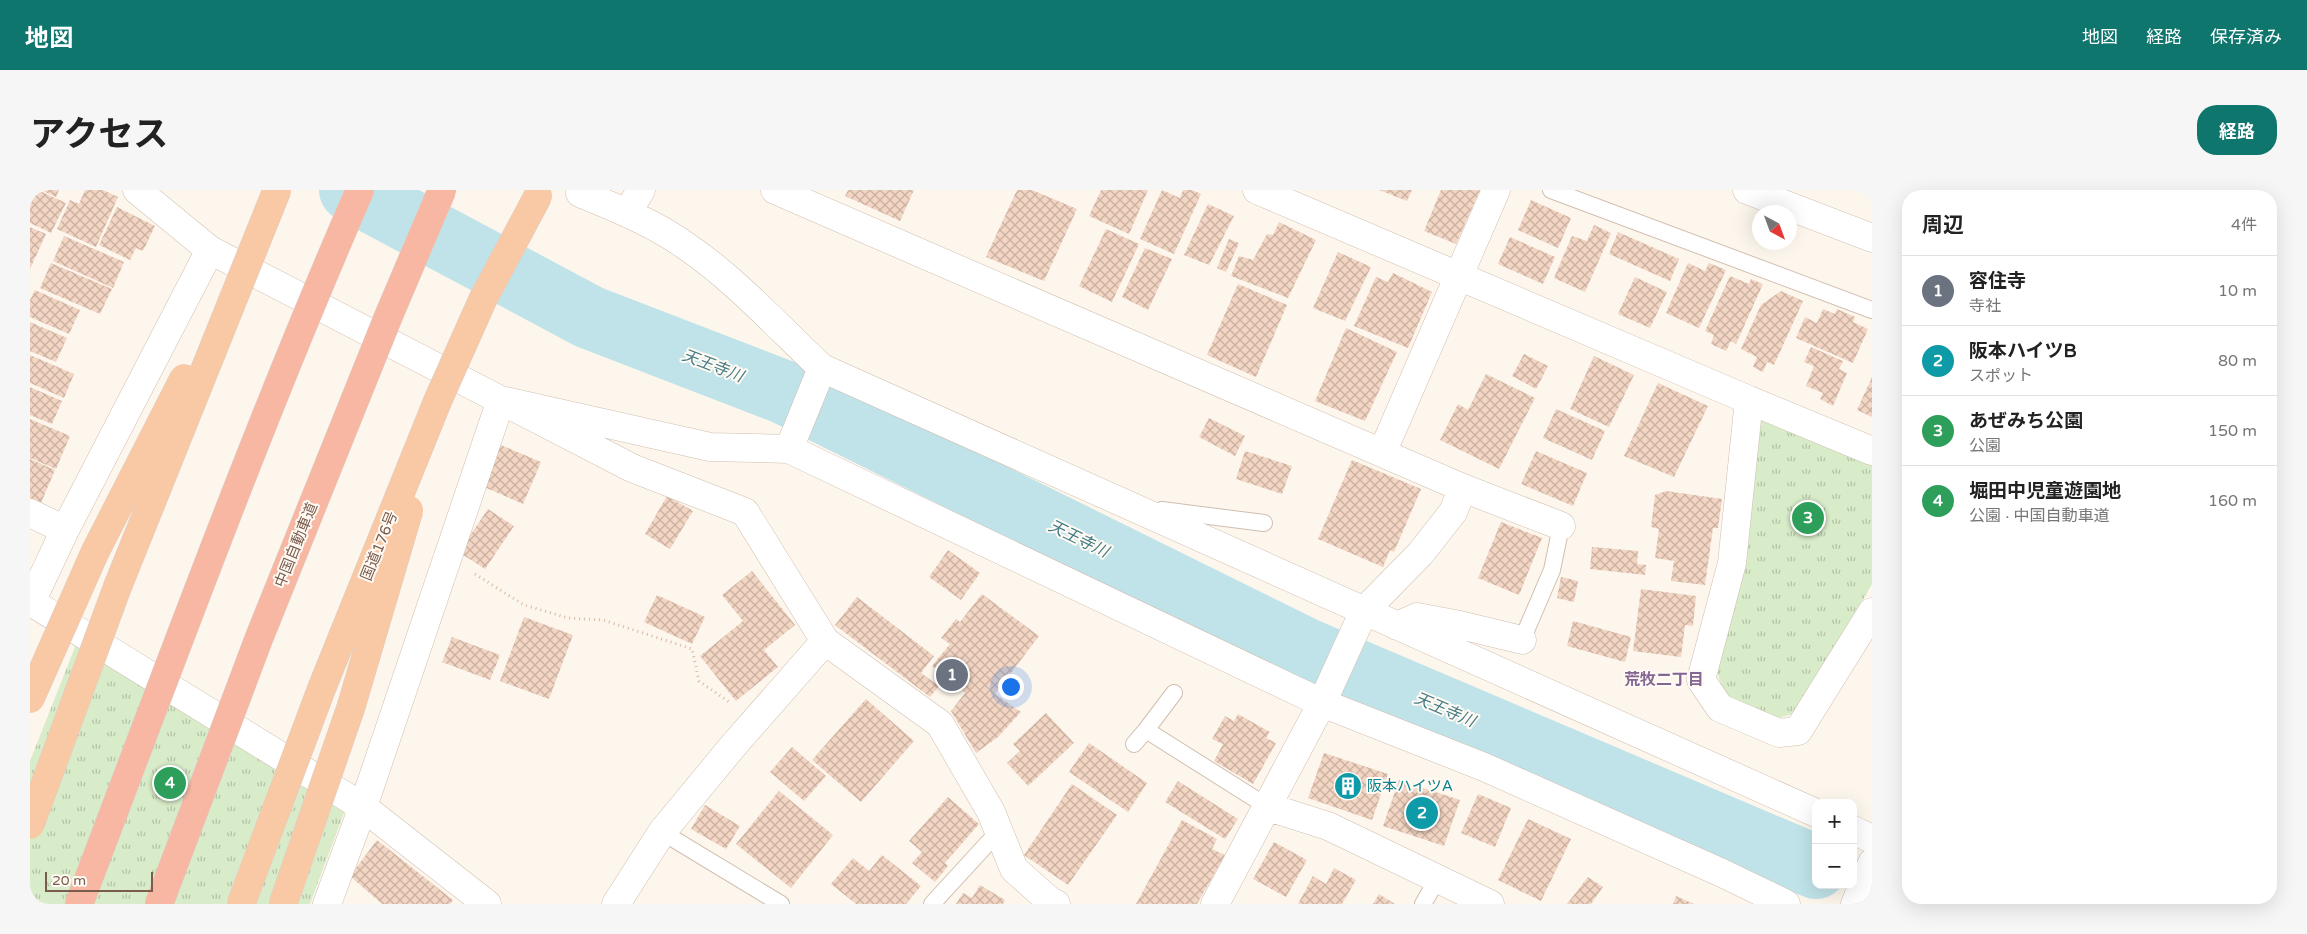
<!DOCTYPE html>
<html lang="ja">
<head>
<meta charset="utf-8">
<style>
  body { margin:0; font-family:"Varela Round","Noto Sans JP",sans-serif; background:#f6f6f6; color:#222 }
  .controls { position:absolute; right:15px; bottom:15px; display:grid; overflow:hidden; border-radius:10px; box-shadow:0 5px 20px #0002 }
  .controls button { width:45px; height:45px; display:grid; place-items:center; padding:0; border:0; border-bottom:1px solid #e0e0e0; background:#fff; color:#222; font:25px sans-serif }
  .compass { position:absolute; left:1722px; top:15px; width:45px; height:45px; border-radius:50%; background:#fff; box-shadow:0 5px 20px #0002; rotate:139deg }
  .scale { position:absolute; left:15px; bottom:12px; width:108px; box-sizing:border-box; padding-left:5px; border:2px solid #7a5c4d; border-top:0; font-size:14px; line-height:18px; white-space:nowrap; color:#7a5c4d; -webkit-text-stroke:4px #fffaf3; paint-order:stroke }
  .you { position:absolute; left:980px; top:496px; width:18px; height:18px; margin:-12px; border:4px solid #fff; border-radius:50%; background:#1a73e8; box-shadow:0 0 0 8px #1a73e833 }
  .badge { display:grid; place-items:center; width:32px; height:32px; border-radius:50%; background:#0f766e; color:#fff; font-size:16px; font-weight:700 }
  .pin { position:absolute; translate:-50% -50%; border:2px solid #fff; box-shadow:0 1px 5px #0006 }
  .list { margin:0; padding:0; list-style:none }
  h2 { display:flex; justify-content:space-between; align-items:center; height:65px; margin:0; padding:0 20px; font-size:21px }
  h2 small { font-size:16px; font-weight:400; color:#767676 }
  .list li { display:grid; grid-template-columns:32px 1fr auto; gap:15px; align-items:center; box-sizing:border-box; height:70px; padding:0 20px; border-top:1px solid #e0e0e0 }
  .list b { display:block; font-size:19px; white-space:nowrap }
  .list p { margin:0; font-size:16px; white-space:nowrap; color:#767676 }
  .list em { font-size:16px; font-style:normal; color:#767676 }
  .map { position:relative; flex:none; width:1842px; height:714px; overflow:hidden; border-radius:20px }
  header { display:flex; align-items:center; gap:30px; box-sizing:border-box; height:70px; padding:0 25px; background:#0f766e; color:#fff }
  header strong { font-size:24px }
  nav { display:flex; gap:28px; margin-inline-start:auto; font-size:18px }
  .intro { display:flex; align-items:center; justify-content:space-between; box-sizing:border-box; height:120px; padding:0 30px }
  h1 { margin:0; font-size:35px }
  .button { padding:12px 22px; border-radius:20px; background:#0f766e; color:#fff; font-size:18px; font-weight:700 }
  main { display:flex; gap:30px; padding:0 30px }
  aside { flex:1; background:#fff; border-radius:20px; box-shadow:0 5px 20px #0002 }
  .map>svg:first-child { display:block }
</style>
</head>
<body>
<header>
<strong>地図</strong>
<nav><a>地図</a><a>経路</a><a>保存済み</a></nav>
</header>
<div class="intro"><h1>アクセス</h1><a class="button">経路</a></div>
<main>
<div class="map">
<svg width="1842" height="714" viewBox="0 0 1842 714">
  <defs>
    <pattern id="grass-tufts" width="24" height="20" patternUnits="userSpaceOnUse" patternTransform="scale(1.25)"><rect width="24" height="20" fill="#d8ecc9"/><path d="M3 7l-1-3M5 7V3M7 7l1-3M15 17l-1-3M17 17v-4M19 17l1-3" fill="none" stroke="#b4c2a5"/></pattern>
    <pattern id="building-cross-hatch" width="8" height="8" patternUnits="userSpaceOnUse" patternTransform="scale(1.25)"><rect width="8" height="8" fill="#f3d5c3"/><path d="M0 0l8 8M0 8l8-8" fill="none" stroke="#cab0a1"/></pattern>
  </defs>
  <rect width="100%" height="100%" fill="#fdf6ec"/>
  <path fill="url(#grass-tufts)" d="M 1736,225 L 1842,271 L 1842,394 L 1775,513 L 1762,524 L 1749,528 L 1700,511 L 1692,498 L 1687,481 L 1723,236 Z
    M 47,452 L 317,615 L 280,714 L 0,714 L 0,571 Z"/>
  <g fill="none" stroke-linecap="round" stroke-linejoin="round">
    <path stroke="#bfe3e8" stroke-width="64" d="M 321,0 L 559,127 L 756,203 L 1276,460 L 1786,677"/>
  </g>
  <path fill="url(#building-cross-hatch)" d="M 0,0 L 8,0 L 36,13 L 21,43 L 0,33 Z
    M 11,0 L 29,0 L 26,7 Z
    M 55,0 L 73,0 L 88,7 L 66,57 L 27,39 L 40,10 L 49,14 Z
    M 818,0 L 884,0 L 870,31 L 815,6 Z
    M 987,0 L 1002,0 L 1047,19 L 1014,91 L 956,67 Z
    M 1071,0 L 1118,0 L 1099,44 L 1059,26 Z
    M 1132,0 L 1150,8 L 1153,0 L 1162,0 L 1171,4 L 1144,64 L 1110,49 Z
    M 1349,0 L 1382,0 L 1377,11 Z
    M 1411,0 L 1450,0 L 1426,54 L 1394,41 Z
    M 1501,10 L 1541,28 L 1528,58 L 1488,40 Z
    M 1178,14 L 1204,26 L 1179,75 L 1154,65 Z
    M 87,17 L 125,36 L 113,61 L 106,58 L 100,70 L 69,55 Z
    M 1249,32 L 1286,50 L 1258,108 L 1201,86 L 1209,66 L 1223,70 L 1237,44 L 1243,45 Z
    M 1564,35 L 1581,43 L 1555,102 L 1524,88 L 1542,46 L 1557,51 Z
    M 0,37 L 16,44 L 0,79 Z
    M 1076,39 L 1109,54 L 1082,112 L 1049,96 Z
    M 1588,42 L 1649,69 L 1640,91 L 1579,64 Z
    M 34,46 L 94,72 L 83,98 L 23,71 Z
    M 1480,47 L 1525,67 L 1513,94 L 1468,74 Z
    M 1199,49 L 1209,53 L 1196,82 L 1187,78 Z
    M 1115,58 L 1142,69 L 1118,120 L 1092,107 Z
    M 1308,62 L 1341,77 L 1315,131 L 1283,118 Z
    M 21,73 L 82,99 L 70,124 L 10,98 Z
    M 1658,73 L 1675,81 L 1679,73 L 1696,80 L 1669,138 L 1636,123 Z
    M 1363,83 L 1402,102 L 1378,158 L 1324,136 L 1346,87 L 1358,92 Z
    M 1700,86 L 1719,94 L 1721,89 L 1733,94 L 1706,154 L 1701,151 L 1696,161 L 1681,154 L 1684,145 L 1675,141 Z
    M 1605,87 L 1637,102 L 1620,138 L 1588,124 Z
    M 1208,94 L 1257,115 L 1226,187 L 1177,165 Z
    M 5,100 L 50,120 L 39,144 L 0,127 L 0,110 Z
    M 1751,101 L 1773,111 L 1744,175 L 1737,172 L 1733,182 L 1723,177 L 1727,167 L 1711,159 L 1731,115 Z
    M 1793,119 L 1805,124 L 1807,119 L 1825,127 L 1823,132 L 1838,139 L 1823,173 L 1766,148 L 1775,127 L 1787,133 Z
    M 0,132 L 37,148 L 26,172 L 0,161 Z
    M 1316,138 L 1367,162 L 1335,231 L 1285,211 Z
    M 1781,157 L 1813,171 L 1809,179 L 1817,183 L 1803,216 L 1790,209 L 1793,203 L 1776,196 L 1784,176 L 1774,172 Z
    M 1494,164 L 1518,176 L 1506,199 L 1482,186 Z
    M 0,165 L 44,184 L 34,208 L 0,193 Z
    M 1564,166 L 1604,185 L 1579,237 L 1540,219 Z
    M 1456,184 L 1505,208 L 1469,279 L 1410,250 L 1428,214 L 1438,220 Z
    M 1842,187 L 1842,227 L 1827,220 Z
    M 1628,193 L 1678,216 L 1644,287 L 1594,266 Z
    M 0,197 L 32,211 L 22,234 L 0,225 Z
    M 1526,219 L 1575,241 L 1562,270 L 1513,248 Z
    M 1179,228 L 1215,246 L 1205,266 L 1169,247 Z
    M 0,229 L 40,246 L 26,279 L 0,268 Z
    M 466,253 L 511,272 L 493,314 L 447,294 Z
    M 1215,261 L 1262,276 L 1252,304 L 1206,289 Z
    M 1506,261 L 1557,283 L 1543,316 L 1491,294 Z
    M 0,269 L 25,280 L 11,313 L 0,308 Z
    M 1322,270 L 1391,299 L 1364,362 L 1360,360 L 1353,377 L 1288,349 Z
    M 1636,301 L 1692,309 L 1688,338 L 1683,338 L 1675,395 L 1641,391 L 1644,371 L 1625,368 L 1629,339 L 1621,337 L 1625,305 Z
    M 637,306 L 663,321 L 640,359 L 615,344 Z
    M 458,319 L 484,336 L 455,379 L 424,359 L 434,344 L 439,347 Z
    M 1471,332 L 1512,348 L 1489,405 L 1448,388 Z
    M 1562,357 L 1608,361 L 1607,374 L 1616,375 L 1615,385 L 1560,379 Z
    M 918,360 L 950,383 L 931,410 L 899,387 Z
    M 722,381 L 765,435 L 734,460 L 748,477 L 706,511 L 670,466 L 713,431 L 692,405 Z
    M 1531,387 L 1548,391 L 1544,412 L 1527,408 Z
    M 1611,399 L 1666,406 L 1663,436 L 1655,435 L 1651,467 L 1603,461 Z
    M 952,404 L 1009,446 L 965,504 L 991,522 L 968,547 L 946,563 L 921,521 L 935,503 L 902,476 L 920,454 L 911,448 L 926,429 L 930,432 Z
    M 627,405 L 675,427 L 662,454 L 614,432 Z
    M 827,407 L 904,466 L 891,483 L 909,496 L 900,507 L 805,435 Z
    M 494,427 L 543,445 L 519,509 L 470,491 Z
    M 1543,431 L 1601,447 L 1595,472 L 1537,456 Z
    M 422,447 L 470,465 L 460,490 L 412,472 Z
    M 836,509 L 884,551 L 831,612 L 782,570 Z
    M 1016,523 L 1044,553 L 998,596 L 977,573 L 990,561 L 983,554 Z
    M 1208,524 L 1240,542 L 1236,548 L 1246,553 L 1223,594 L 1184,571 L 1193,554 L 1182,549 L 1195,526 L 1204,531 Z
    M 1059,553 L 1117,593 L 1098,622 L 1039,582 Z
    M 762,557 L 796,586 L 774,611 L 740,582 Z
    M 1294,563 L 1358,584 L 1342,630 L 1278,608 Z
    M 1369,590 L 1430,610 L 1414,656 L 1353,636 Z
    M 1148,591 L 1208,629 L 1195,649 L 1135,612 Z
    M 1042,594 L 1087,625 L 1038,695 L 994,665 Z
    M 749,601 L 803,645 L 761,698 L 706,654 Z
    M 1448,604 L 1481,618 L 1465,657 L 1431,643 Z
    M 918,607 L 949,634 L 915,673 L 918,676 L 905,692 L 882,673 L 892,662 L 879,651 Z
    M 675,615 L 710,636 L 696,659 L 661,639 Z
    M 1498,629 L 1541,649 L 1511,711 L 1468,690 Z
    M 1152,630 L 1187,649 L 1182,659 L 1195,665 L 1167,714 L 1106,714 Z
    M 347,650 L 423,710 L 420,714 L 352,714 L 320,686 Z
    M 1244,652 L 1277,670 L 1256,707 L 1223,689 Z
    M 852,665 L 891,696 L 876,714 L 826,714 L 801,694 L 823,668 L 839,681 Z
    M 1304,678 L 1326,690 L 1312,714 L 1268,714 L 1283,686 L 1296,694 Z
    M 1558,687 L 1573,697 L 1561,714 L 1537,714 Z
    M 950,695 L 975,710 L 973,714 L 926,714 L 933,703 L 942,708 Z
    M 1349,704 L 1365,714 L 1343,714 Z
    M 1646,706 L 1664,714 L 1643,714 Z"/>
  <g fill="none" stroke-linecap="round" stroke-linejoin="round">
    <g stroke="#d1beb0" stroke-width="18">
      <path id="service" d="M 1521,0 L 1842,120
        M 1130,324 L 1132,320 L 1234,333
        M 1492,450 L 1522,380 L 1531,336
        M 1144,503 L 1116,540 L 1238,617
        M 1104,554 L 1116,540
        M 632,642 L 751,714
        M 902,714 L 968,642
        M 1393,714 L 1408,688"/>
    </g>
    <g stroke="#d1beb0" stroke-width="29">
      <path id="minor" d="M 107,0 L 180,60 L 35,340 L 1,412 L 333,617 L 457,714
        M 745,0 L 1352,263
        M 1227,0 L 1719,210 L 1702,373 L 1671,490 L 1690,518 L 1749,543 L 1768,541 L 1842,422
        M 1466,0 L 1352,263 L 1433,298 L 1531,336
        M 1717,0 L 1842,48
        M 550,3 C 586,18 624,33 656,56 C 706,90 748,137 792,178 L 1786,623
        M 597,23 L 611,0
        M 180,60 L 602,278 L 715,322 L 795,451 L 910,534 L 961,622 L 984,679 L 1020,711 L 1026,714
        M 1719,210 L 1842,261
        M 759,259 L 792,178
        M 0,323 L 35,340
        M 1367,436 L 1387,427 L 1430,435 L 1492,450
        M 1238,617 L 1298,636 L 1460,714
        M 1823,640 L 1842,649
        M 297,714 L 333,617 L 471,210 L 680,257 L 759,259 L 1292,513 L 1454,577 L 1692,683 L 1756,714
        M 586,714 L 632,642 L 703,556 L 795,451
        M 1185,714 L 1292,513 L 1334,421 L 1390,364 L 1423,322 L 1433,298
        M 1825,714 L 1842,673"/>
    </g>
    <path stroke="#d9b8a5" stroke-width="3" stroke-dasharray="1 4" stroke-linecap="butt" d="M 445,384 L 494,415 L 538,428 L 573,430 L 662,459 L 669,491 L 699,512"/>
    <use href="#service" stroke="#fff" stroke-width="16"/>
    <use href="#minor" stroke="#fff" stroke-width="28"/>
    <g stroke="#dad1cd" stroke-width="29" stroke-linecap="butt">
      <path id="trunk-bridge" d="M 0,509 L 65,362 L 154,188
        M 0,635 L 87,398 L 247,0
        M 211,714 L 291,500 L 408,210 L 453,109 L 508,6
        M 253,714 L 321,517 L 379,320"/>
    </g>
    <g stroke="#dad1cd" stroke-width="29" stroke-linecap="butt">
      <path id="motorway-bridge" d="M 49,714 C 140,475 228,234 330,0
        M 129,714 L 229,448 L 359,125 L 412,0"/>
    </g>
    <use href="#trunk-bridge" stroke="#f9c8a4" stroke-width="28"/>
    <use href="#motorway-bridge" stroke="#f7b7a3" stroke-width="28"/>
  </g>
  <defs>
    <g id="building-disc" transform="scale(1.4375)"><circle r="9.5" fill="#0f9aa8" stroke="#fffaf3"/><path d="M-4-6H4V6H1V3H-1V6H-4ZM-2.5-4.3h1.7v1.8h-1.7ZM.8-4.3h1.7v1.8H.8ZM-2.5-1h1.7V.8h-1.7ZM.8-1h1.7V.8H.8Z" fill="#fff"/></g>
  </defs>
  <g fill-rule="evenodd">
    <use href="#building-disc" x="1318" y="596"/>
  </g>
  <g text-anchor="middle" stroke-width="4" stroke-linejoin="round" paint-order="stroke">
    <g font-size="15" fill="#7a5c4d" stroke="#fffaf3">
      <text transform="translate(266 355) rotate(-68)" y="5">中国自動車道</text>
      <text transform="translate(349 356) rotate(-68)" y="5">国道176号</text>
    </g>
    <g font-size="15" fill="#0d838f" stroke="#fffaf3" text-anchor="start">
      <text x="1337" y="601">阪本ハイツA</text>
    </g>
    <g font-size="16" font-style="italic" fill="#437c86" stroke="#fffaf3">
      <text transform="translate(683 175) rotate(21)" y="6">天王寺川</text>
      <text transform="translate(1049 348) rotate(26)" y="6">天王寺川</text>
      <text transform="translate(1415 519) rotate(23)" y="6">天王寺川</text>
    </g>
    <g font-size="16" font-weight="bold" fill="#846695" stroke="#fffaf3">
      <text x="1634" y="495">荒牧二丁目</text>
    </g>
  </g>
</svg>
<div class="controls">
<button>+</button>
<button>−</button>
</div>
<svg class="compass" viewBox="-18 -18 36 36"><path d="M0-13l5 13h-10z" fill="#e53935"/><path d="M0 13l5-13h-10z" fill="#767676"/></svg>
<div class="scale">20 m</div>
<div class="you"></div>
<div class="pin badge" style="left:922px;top:485px;background:#6b7280">1</div>
<div class="pin badge" style="left:1392px;top:623px;background:#0f9aa8">2</div>
<div class="pin badge" style="left:1778px;top:328px;background:#2e9e5b">3</div>
<div class="pin badge" style="left:140px;top:593px;background:#2e9e5b">4</div>
</div>
<aside>
<h2>周辺<small>4件</small></h2>
<ul class="list">
<li><span class="badge" style="background:#6b7280">1</span><div><b>容住寺</b><p>寺社</p></div><em>10 m</em></li>
<li><span class="badge" style="background:#0f9aa8">2</span><div><b>阪本ハイツB</b><p>スポット</p></div><em>80 m</em></li>
<li><span class="badge" style="background:#2e9e5b">3</span><div><b>あぜみち公園</b><p>公園</p></div><em>150 m</em></li>
<li><span class="badge" style="background:#2e9e5b">4</span><div><b>堀田中児童遊園地</b><p>公園 · 中国自動車道</p></div><em>160 m</em></li>
</ul>
</aside>
</main>
</body>
</html>
